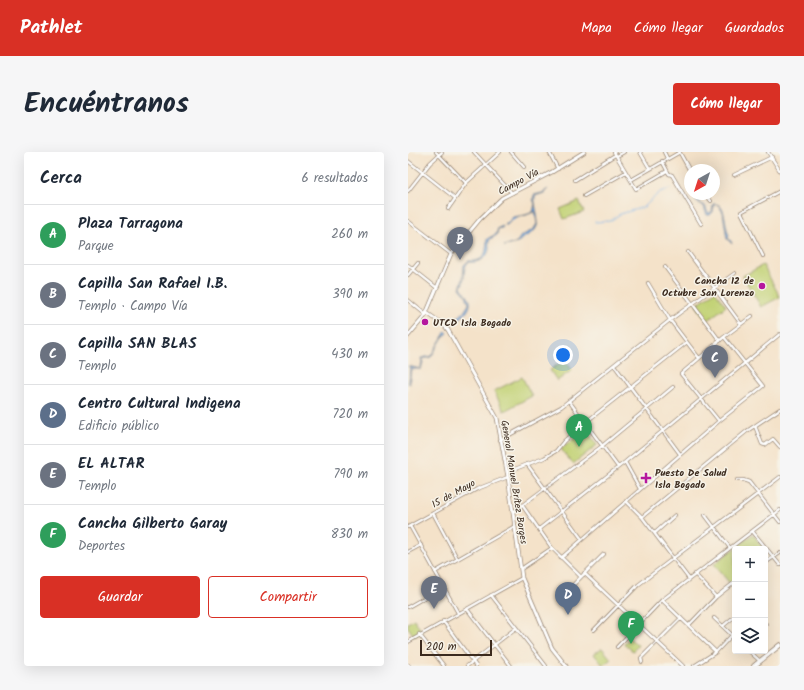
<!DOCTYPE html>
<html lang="es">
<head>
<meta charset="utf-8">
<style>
  body { margin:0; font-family:Kalam,sans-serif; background:#f6f6f7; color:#1f2937 }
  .controls { position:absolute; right:12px; bottom:12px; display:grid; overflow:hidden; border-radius:4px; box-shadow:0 4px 16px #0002 }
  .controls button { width:36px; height:36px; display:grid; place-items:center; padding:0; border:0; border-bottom:1px solid #e0e1e3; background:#fff; color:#1f2937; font:20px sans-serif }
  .compass { position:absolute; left:276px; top:12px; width:36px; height:36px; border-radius:50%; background:#fff; box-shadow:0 4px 16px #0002; rotate:219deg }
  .scale { position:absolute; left:12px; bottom:10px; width:72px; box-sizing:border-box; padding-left:4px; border:2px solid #3b2a1e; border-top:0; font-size:11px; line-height:14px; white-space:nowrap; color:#3b2a1e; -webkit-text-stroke:3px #f7f3e8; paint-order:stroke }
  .you { position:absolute; left:155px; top:203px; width:14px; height:14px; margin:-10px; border:3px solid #fff; border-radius:50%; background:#1a73e8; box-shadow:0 0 0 6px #1a73e833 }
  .badge { display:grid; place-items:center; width:26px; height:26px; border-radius:50%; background:#d93025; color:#fff; font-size:13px; font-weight:700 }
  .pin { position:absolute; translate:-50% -33px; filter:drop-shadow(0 1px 2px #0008) }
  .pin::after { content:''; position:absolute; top:21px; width:14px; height:12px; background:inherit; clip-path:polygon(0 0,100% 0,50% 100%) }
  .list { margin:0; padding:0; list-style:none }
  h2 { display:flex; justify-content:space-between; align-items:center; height:52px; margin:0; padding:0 16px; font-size:17px }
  h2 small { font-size:13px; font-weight:400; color:#747a83 }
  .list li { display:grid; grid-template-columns:26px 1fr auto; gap:12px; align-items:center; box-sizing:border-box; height:60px; padding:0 16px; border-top:1px solid #e0e1e3 }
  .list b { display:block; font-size:15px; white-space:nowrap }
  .list p { margin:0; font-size:13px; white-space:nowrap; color:#747a83 }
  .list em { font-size:13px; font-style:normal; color:#747a83 }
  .actions { display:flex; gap:8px; padding:12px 16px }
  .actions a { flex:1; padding:9px 0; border:1px solid #d93025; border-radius:4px; text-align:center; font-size:14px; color:#d93025 }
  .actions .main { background:#d93025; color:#fff }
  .icon { flex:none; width:22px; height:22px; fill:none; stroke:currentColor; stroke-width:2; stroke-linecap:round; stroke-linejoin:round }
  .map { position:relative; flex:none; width:372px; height:514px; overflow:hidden; border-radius:4px }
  header { display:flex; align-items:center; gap:24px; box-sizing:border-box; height:56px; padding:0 20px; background:#d93025; color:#fff }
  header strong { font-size:19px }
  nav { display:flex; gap:22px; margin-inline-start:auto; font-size:14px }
  .intro { display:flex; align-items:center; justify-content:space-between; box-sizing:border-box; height:96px; padding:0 24px }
  h1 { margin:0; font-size:28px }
  .button { padding:10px 18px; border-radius:4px; background:#d93025; color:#fff; font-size:14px; font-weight:700 }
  main { display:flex; gap:24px; padding:0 24px }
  aside { flex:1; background:#fff; border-radius:4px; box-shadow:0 4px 16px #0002 }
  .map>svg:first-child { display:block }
</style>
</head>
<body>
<header>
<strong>Pathlet</strong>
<nav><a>Mapa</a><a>Cómo llegar</a><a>Guardados</a></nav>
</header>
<div class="intro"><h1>Encuéntranos</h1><a class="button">Cómo llegar</a></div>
<main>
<aside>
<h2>Cerca<small>6 resultados</small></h2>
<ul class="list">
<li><span class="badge" style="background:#2e9e5b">A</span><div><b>Plaza Tarragona</b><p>Parque</p></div><em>260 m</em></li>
<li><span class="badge" style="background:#6b7280">B</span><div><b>Capilla San Rafael I.B.</b><p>Templo · Campo Vía</p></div><em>390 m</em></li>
<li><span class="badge" style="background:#6b7280">C</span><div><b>Capilla SAN BLAS</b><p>Templo</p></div><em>430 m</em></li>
<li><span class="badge" style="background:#5c6f8a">D</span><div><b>Centro Cultural Indigena</b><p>Edificio público</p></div><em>720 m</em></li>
<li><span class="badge" style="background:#6b7280">E</span><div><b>EL ALTAR</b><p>Templo</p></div><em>790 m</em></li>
<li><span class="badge" style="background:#2e9e5b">F</span><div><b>Cancha Gilberto Garay</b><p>Deportes</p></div><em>830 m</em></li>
</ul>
<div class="actions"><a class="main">Guardar</a><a>Compartir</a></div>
</aside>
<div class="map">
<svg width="372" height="514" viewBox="0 0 372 514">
  <rect width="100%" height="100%" fill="#f7f3e8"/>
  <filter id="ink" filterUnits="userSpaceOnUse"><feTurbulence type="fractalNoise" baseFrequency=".025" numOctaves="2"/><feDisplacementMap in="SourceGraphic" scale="8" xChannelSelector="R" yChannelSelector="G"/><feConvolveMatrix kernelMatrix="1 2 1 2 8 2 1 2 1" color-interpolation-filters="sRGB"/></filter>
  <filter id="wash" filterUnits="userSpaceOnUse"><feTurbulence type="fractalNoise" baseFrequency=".012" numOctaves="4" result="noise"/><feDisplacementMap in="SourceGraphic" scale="16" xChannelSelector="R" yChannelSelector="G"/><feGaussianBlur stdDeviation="0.9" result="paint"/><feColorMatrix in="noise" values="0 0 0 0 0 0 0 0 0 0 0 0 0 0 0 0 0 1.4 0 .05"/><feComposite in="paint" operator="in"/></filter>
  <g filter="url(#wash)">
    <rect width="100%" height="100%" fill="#f4e2c9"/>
    <path fill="#c1d173" stroke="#7e7e48" d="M 171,49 L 176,60 L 156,67 L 152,57 Z
      M 355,113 L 372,145 L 353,155 L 335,124 Z
      M 307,139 L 318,154 L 299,169 L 288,153 Z
      M 157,208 L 164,218 L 149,229 L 142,218 Z
      M 114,225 L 124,244 L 96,259 L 86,239 Z
      M 178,278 L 189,293 L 165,312 L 153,297 Z
      M 345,382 L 356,397 L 327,397 L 327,430 L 323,433 L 306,412 Z
      M 6,467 L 14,480 L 6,484 L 0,475 L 0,471 Z
      M 221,486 L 230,493 L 225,499 L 216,492 Z
      M 194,496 L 203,507 L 195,513 L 186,502 Z"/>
    <path fill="#78b0e8" stroke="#5a6d83" d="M 140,37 L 136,41 L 127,44 C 125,54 134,68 127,78 C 122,84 114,84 110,91 L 96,94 L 108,91 L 113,84 L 125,78 L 129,72 L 127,59 C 117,65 106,64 99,73 L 97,73 L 105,65 L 118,63 L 125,60 L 127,52 L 125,47 L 126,43 L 134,41 Z
      M 287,42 L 289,42 L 292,51 L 297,54 L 300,61 L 304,60 L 305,52 C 319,50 316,74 321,83 L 320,87 L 323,89 L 324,92 L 319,87 L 315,61 L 311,53 L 306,52 L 305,60 L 302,63 L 299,63 L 296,55 L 288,48 Z
      M 95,74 L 94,76 L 90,77 L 89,83 L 82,87 C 80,91 81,94 81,97 C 79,108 69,111 60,110 C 54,117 58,127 53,135 C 56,140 60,143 62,149 C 64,159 50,169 42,172 L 41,176 L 40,173 L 56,160 L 61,152 L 58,143 L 52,136 L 55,127 L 56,113 L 60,109 C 78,110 78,101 79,87 L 88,82 L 90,76 Z
      M 38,179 L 40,181 L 35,185 L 23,205 L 14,207 L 15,211 L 13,217 L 3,217 L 1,232 L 2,216 L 0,214 L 12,217 L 14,211 L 13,206 L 23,204 Z"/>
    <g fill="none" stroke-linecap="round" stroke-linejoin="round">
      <path stroke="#78b0e8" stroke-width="1" d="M 187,70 L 202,69 L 212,62 L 236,55 L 252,40 L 262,37"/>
    </g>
  </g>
  <g filter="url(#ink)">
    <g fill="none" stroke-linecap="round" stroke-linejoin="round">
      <g stroke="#988674" stroke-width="4">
        <path id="minor" d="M 28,0 L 58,31
          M 66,0 L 104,41
          M 103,0 L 116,15
          M 141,0 L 150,17
          M 206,0 L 228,37 L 259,19
          M 232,0 L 242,17
          M 256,0 L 259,6
          M 360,0 L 372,19
          M 272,1 L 282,19
          M 209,4 L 216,0
          M 0,9 L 47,46
          M 254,9 L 261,22 L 264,23 L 293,72
          M 326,23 L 364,5
          M 167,28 L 207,3
          M 223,28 L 272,0
          M 0,39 L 22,11 L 34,0
          M 297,42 L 303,49
          M 176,44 L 218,20
          M 40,57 L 58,31 L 92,0
          M 0,69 L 43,102
          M 280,100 L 333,172
          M 355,104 L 333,60 L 372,39
          M 0,113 L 29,136
          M 257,115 L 312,189
          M 0,123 L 10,111
          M 240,131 L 262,168 L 291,206
          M 0,148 L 18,163
          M 206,213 L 272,302
          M 161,249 L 210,315
          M 311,269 L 273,222 L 316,185 L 344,164
          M 347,274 L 354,292 L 357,293 L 365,287 L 372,295
          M 92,288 L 153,255 L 262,168 L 327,121
          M 217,310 L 232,337
          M 119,312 L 173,386
          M 99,320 L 136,306 L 148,299 L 156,289 L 178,270 L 279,190
          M 329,328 L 335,328 L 341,330 L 372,370
          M 218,349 L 234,365 L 281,427
          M 114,353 L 144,396 L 172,424
          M 105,360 L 194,294 L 265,235
          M 25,361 L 49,406
          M 297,363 L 322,396
          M 234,365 L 339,279 L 372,257
          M 2,374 L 50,461
          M 0,375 L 69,337 L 100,325
          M 131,377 L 217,310 L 372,182
          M 345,380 L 372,413
          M 247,381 L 267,363
          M 0,400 L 13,393
          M 153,406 L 311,269 L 355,234 L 316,185
          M 357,411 L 372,401
          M 113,417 L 144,396
          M 27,420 L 107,374
          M 176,421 L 275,514
          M 287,422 L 308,445
          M 83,443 L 138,514
          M 151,447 L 196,402
          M 254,448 L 308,500
          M 0,455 L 35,435
          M 59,457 L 103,514
          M 306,466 L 327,486
          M 35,469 L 68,514
          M 357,472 L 358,472
          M 281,473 L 308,445 L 327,430
          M 315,474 L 327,464
          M 186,478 L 230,433 L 372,325
          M 11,482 L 36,514
          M 0,490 L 114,426
          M 209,495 L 254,448 L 372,358
          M 341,499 L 352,509
          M 234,510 L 233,506 L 273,466
          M 0,513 L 1,514
          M 59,514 L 108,476
          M 286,514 L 308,500 L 324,483"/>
      </g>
      <g stroke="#988674" stroke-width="4.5">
        <path id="tertiary" d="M 19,161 L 36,173 L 40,178 L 89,266 L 100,325 L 114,426 L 144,496 L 158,514
          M 0,184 L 17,164 L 43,102 L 72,67 L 94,46 L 144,20 L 176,0"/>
      </g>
      <g stroke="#988674" stroke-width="5.5">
        <path id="primary" d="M 346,514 L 372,493"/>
      </g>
      <use href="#minor" stroke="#fff" stroke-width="2.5"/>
      <use href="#tertiary" stroke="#fff" stroke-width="3"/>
      <use href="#primary" stroke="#fff" stroke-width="4"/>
    </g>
  </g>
  <g fill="#b5179e" stroke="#f7f3e8" stroke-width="1.5">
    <circle cx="354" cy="134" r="4"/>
    <circle cx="17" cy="170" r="4"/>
    <path d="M236 320h4v4h4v4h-4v4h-4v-4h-4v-4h4z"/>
  </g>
  <g text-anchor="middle" stroke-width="3" stroke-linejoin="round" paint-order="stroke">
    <g font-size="10" fill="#3b2a1e" stroke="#f7f3e8">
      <text transform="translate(110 29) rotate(-28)" y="4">Campo Vía</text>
      <text transform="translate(107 330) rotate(81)" y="4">General Manuel Brítez Borges</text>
      <text transform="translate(45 341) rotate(-29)" y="4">15 de Mayo</text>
    </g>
    <g font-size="10" font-weight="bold" fill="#3b2a1e" stroke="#f7f3e8" text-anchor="start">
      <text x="346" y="132" text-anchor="end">Cancha 12 de<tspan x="346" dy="12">Octubre San Lorenzo</tspan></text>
      <text x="25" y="174">UTCD Isla Bogado</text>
      <text x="247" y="324">Puesto De Salud<tspan x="247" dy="12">Isla Bogado</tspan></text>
    </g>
  </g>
</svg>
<div class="controls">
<button>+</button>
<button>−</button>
<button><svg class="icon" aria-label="layers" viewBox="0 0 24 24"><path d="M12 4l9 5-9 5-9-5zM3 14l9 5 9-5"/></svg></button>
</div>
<svg class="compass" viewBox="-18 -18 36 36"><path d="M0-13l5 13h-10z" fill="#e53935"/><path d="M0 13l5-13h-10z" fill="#747a83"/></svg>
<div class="scale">200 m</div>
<div class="you"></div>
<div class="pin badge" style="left:171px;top:295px;background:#2e9e5b">A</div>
<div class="pin badge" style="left:52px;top:108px;background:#6b7280">B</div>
<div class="pin badge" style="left:307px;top:226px;background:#6b7280">C</div>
<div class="pin badge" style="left:160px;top:463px;background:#5c6f8a">D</div>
<div class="pin badge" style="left:26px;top:457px;background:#6b7280">E</div>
<div class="pin badge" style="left:223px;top:492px;background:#2e9e5b">F</div>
</div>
</main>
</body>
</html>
